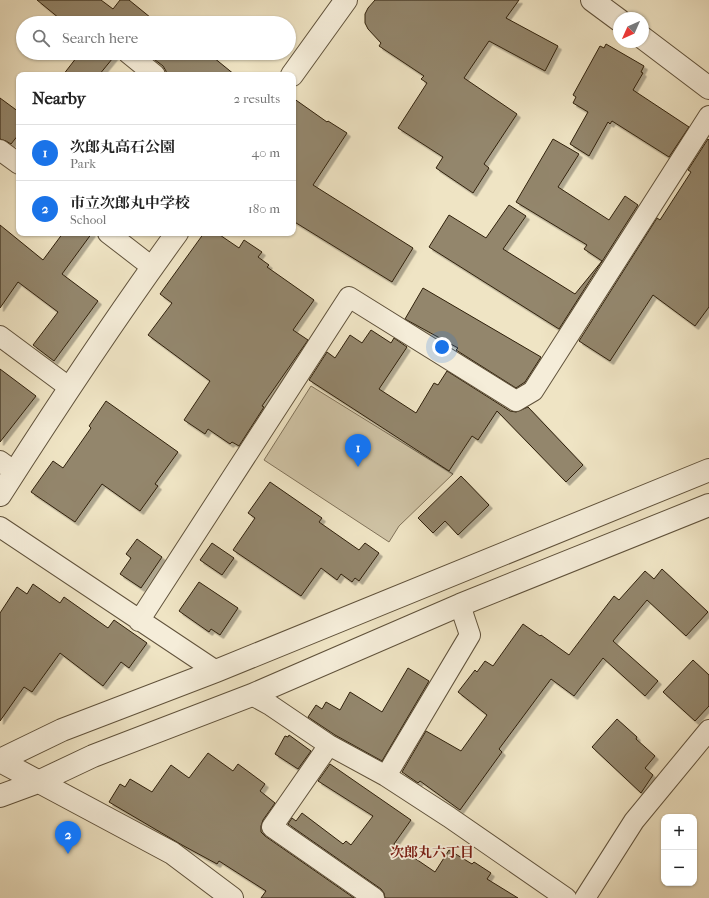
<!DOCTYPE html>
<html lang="en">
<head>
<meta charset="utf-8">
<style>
  body { margin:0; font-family:"IM FELL French Canon","Noto Serif JP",serif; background:#f2f2f2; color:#222 }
  .controls { position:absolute; right:12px; bottom:12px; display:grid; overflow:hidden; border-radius:8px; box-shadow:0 1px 3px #0004 }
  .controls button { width:36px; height:36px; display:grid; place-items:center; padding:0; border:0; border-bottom:1px solid #e0e0e0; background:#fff; color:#222; font:20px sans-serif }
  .compass { position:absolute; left:613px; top:12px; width:36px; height:36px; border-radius:50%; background:#fff; box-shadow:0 1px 3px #0004; rotate:225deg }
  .you { position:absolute; left:442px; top:347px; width:14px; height:14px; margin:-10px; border:3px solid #fff; border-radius:50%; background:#1a73e8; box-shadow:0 0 0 6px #1a73e833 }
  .badge { display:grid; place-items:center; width:26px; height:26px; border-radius:50%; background:#1a73e8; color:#fff; font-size:13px; font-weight:700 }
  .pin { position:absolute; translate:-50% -33px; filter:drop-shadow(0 1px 2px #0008) }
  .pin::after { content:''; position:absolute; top:21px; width:14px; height:12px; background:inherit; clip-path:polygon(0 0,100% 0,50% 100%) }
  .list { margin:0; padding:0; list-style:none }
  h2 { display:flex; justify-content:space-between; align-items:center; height:52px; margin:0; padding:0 16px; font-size:17px }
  h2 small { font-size:13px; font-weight:400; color:#767676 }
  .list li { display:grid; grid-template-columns:26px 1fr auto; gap:12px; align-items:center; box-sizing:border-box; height:56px; padding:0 16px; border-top:1px solid #e0e0e0 }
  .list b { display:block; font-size:15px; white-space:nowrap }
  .list p { margin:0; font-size:13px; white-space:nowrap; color:#767676 }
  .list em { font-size:13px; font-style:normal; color:#767676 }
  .icon { flex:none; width:22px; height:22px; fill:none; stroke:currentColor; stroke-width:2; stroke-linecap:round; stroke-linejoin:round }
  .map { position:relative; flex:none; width:709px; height:898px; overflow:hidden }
  .search { position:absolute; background:#fff; box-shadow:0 1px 3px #0004; left:16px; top:16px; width:280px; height:44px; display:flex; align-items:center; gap:10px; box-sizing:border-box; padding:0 14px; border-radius:22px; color:#767676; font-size:15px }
  .panel { position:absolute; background:#fff; box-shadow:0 1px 3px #0004; left:16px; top:72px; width:280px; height:164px; border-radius:8px }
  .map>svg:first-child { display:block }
</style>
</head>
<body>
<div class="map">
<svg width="709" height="898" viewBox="0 0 709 898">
  <defs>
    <filter id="shadow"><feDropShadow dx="3.5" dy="3.5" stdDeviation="0" flood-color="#0004"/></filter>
  </defs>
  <rect width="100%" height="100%" fill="#efe4c4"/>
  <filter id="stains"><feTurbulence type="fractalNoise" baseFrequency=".005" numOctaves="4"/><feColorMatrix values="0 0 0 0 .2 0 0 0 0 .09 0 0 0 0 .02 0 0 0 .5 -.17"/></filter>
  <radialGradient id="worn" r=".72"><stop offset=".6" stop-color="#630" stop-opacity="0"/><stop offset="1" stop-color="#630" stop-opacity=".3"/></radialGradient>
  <path fill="#cfc3a5" stroke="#807259" d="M 311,386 L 453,474 L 399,526 L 389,542 L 264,460 Z"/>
  <path fill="#93866c" stroke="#30210d" filter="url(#shadow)" d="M 37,0 L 101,0 L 113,9 L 120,0 L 129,0 L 156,22 L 157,20 L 160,23 L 65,23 Z
    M 375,0 L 519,0 L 506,18 L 558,46 L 545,71 L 489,41 L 464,78 L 517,114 L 484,164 L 489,168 L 473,193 L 436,168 L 443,157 L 398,128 L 427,83 L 421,79 L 424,76 L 379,46 L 381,43 L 368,29 L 365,23 L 365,14 L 368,8 Z
    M 606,44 L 644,66 L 641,72 L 643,73 L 633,90 L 689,127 L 669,157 L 612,121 L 610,124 L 608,122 L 589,156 L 570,144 L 588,112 L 573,103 L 576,97 L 573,95 L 600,46 L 604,48 Z
    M 80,53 L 117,53 L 99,75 L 63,75 Z
    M 146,53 L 208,53 L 235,75 L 166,75 L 166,71 L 163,66 Z
    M 0,98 L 19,112 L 19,134 L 11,144 L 6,141 L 0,139 Z
    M 293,98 L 327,122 L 328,121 L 347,133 L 313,185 L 413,248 L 392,282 L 293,221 Z
    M 553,139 L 579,154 L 558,187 L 609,220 L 625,196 L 638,205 L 559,329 L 429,247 L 449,215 L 486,238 L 509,205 L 526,216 L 503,249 L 575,294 L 602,261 L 584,249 L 587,245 L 516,202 Z
    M 708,139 L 709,140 L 709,307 L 695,326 L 653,295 L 610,361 L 579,341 L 657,218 L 660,220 L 691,172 L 688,170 Z
    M 0,225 L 43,260 L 63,233 L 92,233 L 62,274 L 98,301 L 54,361 L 33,345 L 58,312 L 18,282 L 0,308 Z
    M 204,233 L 217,233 L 239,248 L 244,240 L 262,252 L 258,257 L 269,265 L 267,267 L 314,300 L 293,330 L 308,340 L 262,406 L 264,407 L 239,446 L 232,442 L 230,444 L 208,429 L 205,434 L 184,420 L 210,381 L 148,335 L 172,303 L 160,294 Z
    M 423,288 L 541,357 L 525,382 L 516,388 L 456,350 L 458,348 L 405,319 Z
    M 371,330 L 391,343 L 394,338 L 407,347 L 379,389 L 416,413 L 434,383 L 438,385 L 447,371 L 510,411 L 516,412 L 528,407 L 583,465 L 566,482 L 497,411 L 478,440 L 472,436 L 449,471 L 309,380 L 327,352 L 335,358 L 350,335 L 362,343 Z
    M 0,369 L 36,396 L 0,442 Z
    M 106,401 L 178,452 L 155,484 L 158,486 L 140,511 L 102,484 L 75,522 L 31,492 L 53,461 L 63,468 L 91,428 L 89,426 Z
    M 461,476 L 489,505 L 458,535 L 445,521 L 433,533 L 418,518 Z
    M 270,482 L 322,518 L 319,522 L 359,550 L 365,543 L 379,553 L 359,581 L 355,578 L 352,582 L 341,574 L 337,580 L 321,568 L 301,596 L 233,550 L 255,518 L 248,513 Z
    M 137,539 L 162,557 L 141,588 L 120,574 L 131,558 L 126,554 Z
    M 212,543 L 234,558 L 222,575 L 200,560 Z
    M 662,569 L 708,612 L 686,636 L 647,600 L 613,641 L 658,681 L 645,696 L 603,658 L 574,696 L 551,679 L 499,749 L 502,752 L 460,810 L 420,781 L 418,783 L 402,772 L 426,731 L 461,751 L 487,715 L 458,692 L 475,670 L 477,672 L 485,661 L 493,666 L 523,624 L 540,636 L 541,635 L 569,655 L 614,596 L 619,600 L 645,571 L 654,579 Z
    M 199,582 L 238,608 L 220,635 L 211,629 L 209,632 L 179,611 Z
    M 33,584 L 60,603 L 64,597 L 108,628 L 114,620 L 147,643 L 129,668 L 121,662 L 103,686 L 60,653 L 32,692 L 24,687 L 0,721 L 0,613 L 17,587 L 27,594 Z
    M 693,660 L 709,675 L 709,706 L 695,721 L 663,692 Z
    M 408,668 L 429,681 L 382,761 L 335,735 L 308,717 L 316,705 L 322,709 L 326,702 L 340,710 L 350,692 L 382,712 Z
    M 617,719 L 637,737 L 636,739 L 655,756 L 645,768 L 653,775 L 641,793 L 592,747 Z
    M 289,735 L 311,751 L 298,769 L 275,754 L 285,736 L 288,737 Z
    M 208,753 L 233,771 L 238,764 L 265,784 L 260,791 L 275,803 L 263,820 L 261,826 L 261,832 L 265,836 L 354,898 L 261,898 L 266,891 L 219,861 L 217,864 L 182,845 L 109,802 L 120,784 L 125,787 L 130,779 L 152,792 L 171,765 L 189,778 Z
    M 330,764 L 411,820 L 394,844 L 435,872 L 449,850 L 472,864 L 474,862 L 491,873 L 487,879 L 518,898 L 385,898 L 384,893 L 381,889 L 288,824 L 292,818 L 296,821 L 302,813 L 343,844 L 346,841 L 351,845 L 373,816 L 318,781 Z"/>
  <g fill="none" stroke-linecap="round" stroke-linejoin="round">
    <g stroke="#60523b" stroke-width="22">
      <path id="minor" d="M 128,53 L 155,75
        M 0,150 L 19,164
        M 108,233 L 152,267
        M 0,336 L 70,388
        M 0,461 L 15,472
        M 0,527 L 216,671
        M 139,621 L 349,297 L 516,401 L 533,391 L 709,116
        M 252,695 L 270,705 L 329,745 L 386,776 L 449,817 L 566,898
        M 329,745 L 272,827 L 374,898
        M 386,776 L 470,635 L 460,605
        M 585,898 L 634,821 L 709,730"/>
    </g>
    <g stroke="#60523b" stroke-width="24">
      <path id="tertiary" d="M 592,0 L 619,20
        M 643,38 L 709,88
        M 292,75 L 346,0
        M 0,495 C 57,406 115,318 177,233
        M 0,760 L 62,730 L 216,671 L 709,470
        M 0,761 L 172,853 L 232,898
        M 0,796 L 38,782 L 93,756 L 252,695 L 460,605 L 709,505"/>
    </g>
    <use href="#minor" stroke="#f5edd9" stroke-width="20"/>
    <use href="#tertiary" stroke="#f5edd9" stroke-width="22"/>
  </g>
  <g text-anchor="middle" stroke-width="3.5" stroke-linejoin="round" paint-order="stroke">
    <g font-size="14" font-weight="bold" fill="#7a1f14" stroke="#f5edd9">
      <text x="432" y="857">次郎丸六丁目</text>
    </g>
  </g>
  <rect width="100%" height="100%" filter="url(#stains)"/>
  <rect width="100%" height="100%" fill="url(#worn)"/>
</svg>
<div class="controls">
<button>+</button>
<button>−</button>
</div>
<svg class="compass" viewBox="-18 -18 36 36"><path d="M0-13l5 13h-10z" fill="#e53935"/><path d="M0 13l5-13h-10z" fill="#767676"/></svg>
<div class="you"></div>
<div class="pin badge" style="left:358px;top:467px">1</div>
<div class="pin badge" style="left:68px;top:854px">2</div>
<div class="search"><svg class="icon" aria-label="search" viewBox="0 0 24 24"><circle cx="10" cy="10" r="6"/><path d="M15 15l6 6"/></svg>Search here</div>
<section class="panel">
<h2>Nearby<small>2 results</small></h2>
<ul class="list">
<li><span class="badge">1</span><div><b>次郎丸高石公園</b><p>Park</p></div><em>40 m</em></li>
<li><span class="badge">2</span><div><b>市立次郎丸中学校</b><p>School</p></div><em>180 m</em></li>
</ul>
</section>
</div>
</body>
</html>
